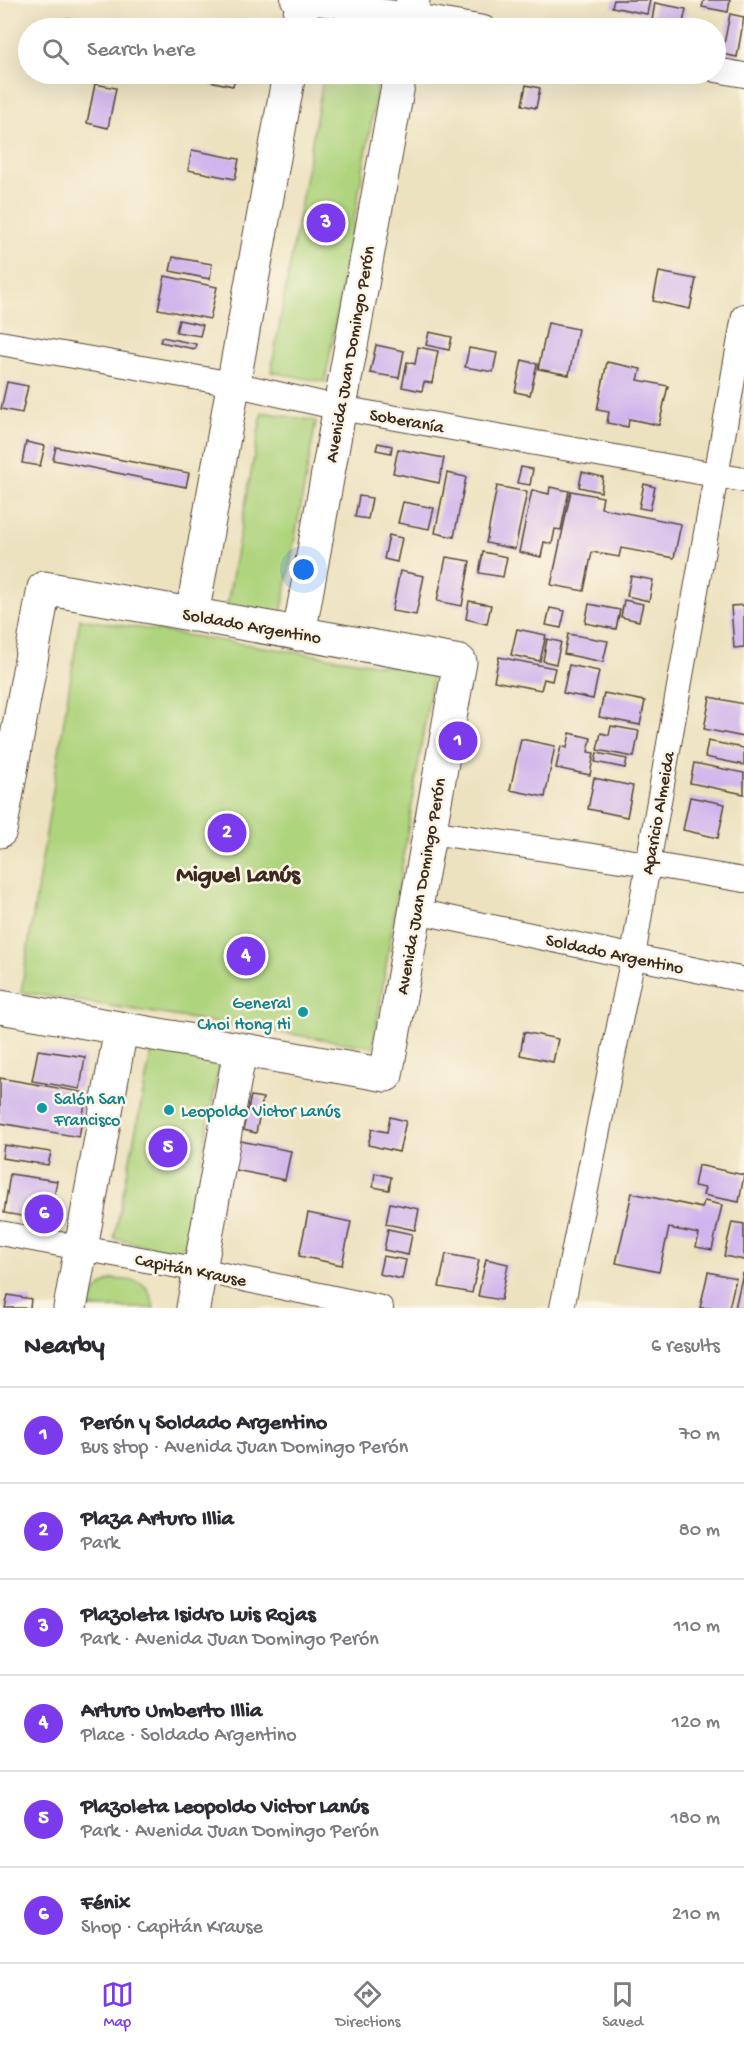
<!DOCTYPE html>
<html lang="en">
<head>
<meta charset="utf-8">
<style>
  body { margin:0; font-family:"Gochi Hand",sans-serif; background:#f7f7f7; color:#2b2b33 }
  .you { position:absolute; left:304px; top:570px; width:21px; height:21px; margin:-15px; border:4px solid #fff; border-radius:50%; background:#1a73e8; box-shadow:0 0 0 9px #1a73e833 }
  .badge { display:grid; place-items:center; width:39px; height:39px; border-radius:50%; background:#7c3aed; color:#fff; font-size:20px; font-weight:700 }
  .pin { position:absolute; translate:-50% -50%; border:3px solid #fff; box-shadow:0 2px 6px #0006 }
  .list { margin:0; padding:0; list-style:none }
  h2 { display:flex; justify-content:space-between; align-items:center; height:78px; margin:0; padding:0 24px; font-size:26px }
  h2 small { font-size:20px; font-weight:400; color:#7c7c81 }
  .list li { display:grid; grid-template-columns:39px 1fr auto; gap:18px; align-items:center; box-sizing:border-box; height:96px; padding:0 24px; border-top:2px solid #e1e1e2 }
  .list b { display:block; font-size:22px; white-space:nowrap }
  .list p { margin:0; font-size:20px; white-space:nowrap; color:#7c7c81 }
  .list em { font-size:20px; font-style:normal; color:#7c7c81 }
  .icon { flex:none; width:33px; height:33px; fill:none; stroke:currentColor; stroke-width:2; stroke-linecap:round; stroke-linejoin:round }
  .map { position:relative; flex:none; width:744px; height:1308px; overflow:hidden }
  .search { position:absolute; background:#fff; box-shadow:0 6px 24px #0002; left:18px; right:18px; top:18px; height:66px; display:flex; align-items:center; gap:15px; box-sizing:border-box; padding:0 21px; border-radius:33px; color:#7c7c81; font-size:22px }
  .sheet { height:654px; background:#fff }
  nav { display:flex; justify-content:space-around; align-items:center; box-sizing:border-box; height:84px; border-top:2px solid #e1e1e2; background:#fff; font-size:16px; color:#7c7c81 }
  nav a { display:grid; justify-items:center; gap:3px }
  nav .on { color:#7c3aed }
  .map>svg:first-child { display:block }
</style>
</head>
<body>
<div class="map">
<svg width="744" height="1308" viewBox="0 0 744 1308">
  <rect width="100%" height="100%" fill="#fcf5e5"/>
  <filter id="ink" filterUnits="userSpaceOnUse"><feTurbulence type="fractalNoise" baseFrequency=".0167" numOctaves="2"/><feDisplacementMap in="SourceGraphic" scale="12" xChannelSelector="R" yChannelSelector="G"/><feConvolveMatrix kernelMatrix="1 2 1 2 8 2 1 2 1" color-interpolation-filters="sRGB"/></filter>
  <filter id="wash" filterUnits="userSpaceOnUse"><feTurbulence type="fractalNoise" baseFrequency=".008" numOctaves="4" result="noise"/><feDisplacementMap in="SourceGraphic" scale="24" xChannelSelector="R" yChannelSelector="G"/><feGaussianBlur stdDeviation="1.35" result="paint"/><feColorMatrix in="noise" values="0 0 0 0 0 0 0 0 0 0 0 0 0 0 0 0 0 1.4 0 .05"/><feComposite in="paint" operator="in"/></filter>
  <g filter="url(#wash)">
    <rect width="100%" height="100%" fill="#ede2c0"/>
    <path fill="#afd47e" stroke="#757f4e" stroke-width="1.5" d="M 324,74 L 380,74 L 325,382 L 271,372 Z
      M 262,412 L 316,421 L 281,615 L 227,605 Z
      M 80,619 L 433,673 L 373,1047 L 21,992 Z
      M 153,1044 L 221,1057 L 183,1253 L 114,1239 Z
      M 113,1279 C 139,1281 149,1279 154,1308 L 89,1308 C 92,1293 100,1285 113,1279 Z"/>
    <g id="blocks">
      <path fill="#d0b4ed" d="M 614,0 L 650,0 L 647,14 L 612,7 Z
        M 704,0 L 730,0 L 728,12 L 702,7 Z
        M 655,3 L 686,9 L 682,27 L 652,20 Z
        M 730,14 L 744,17 L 737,57 L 722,54 Z
        M 67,18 L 98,24 L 97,28 L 65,28 Z
        M 203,22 L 230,27 L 230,28 L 201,28 Z
        M 196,74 L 236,74 L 233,86 L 195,78 Z
        M 95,84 L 116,88 L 108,128 L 87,123 Z
        M 526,85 L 540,88 L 536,108 L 522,105 Z
        M 192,150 L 239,159 L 235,179 L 188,170 Z
        M 173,257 L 212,264 L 210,279 L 170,271 Z
        M 659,272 L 696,279 L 690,309 L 653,301 Z
        M 165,276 L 217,287 L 210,319 L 158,309 Z
        M 179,320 L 203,325 L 200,336 L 176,332 Z
        M 548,323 L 578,329 L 569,375 L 538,369 Z
        M 429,332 L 452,337 L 449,350 L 426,345 Z
        M 162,337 L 196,344 L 195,349 L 160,342 Z
        M 376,345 L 404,351 L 399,378 L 370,373 Z
        M 418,347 L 438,351 L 432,383 L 424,382 L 422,391 L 402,387 L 407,362 L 415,364 Z
        M 469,348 L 497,353 L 493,372 L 465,367 Z
        M 522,360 L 537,364 L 530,395 L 515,392 Z
        M 607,362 L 641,369 L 638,380 L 668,386 L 659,425 L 629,419 L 628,427 L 607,423 L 609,412 L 597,410 Z
        M 7,382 L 28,386 L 22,413 L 1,409 Z
        M 26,442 L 45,446 L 40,466 L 22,463 Z
        M 378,443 L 392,446 L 391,453 L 376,450 Z
        M 56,447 L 189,473 L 186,487 L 53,460 Z
        M 398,449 L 444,458 L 439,483 L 393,473 Z
        M 521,467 L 533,469 L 530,485 L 517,483 Z
        M 582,472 L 603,477 L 601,492 L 579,487 Z
        M 447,473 L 466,477 L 454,537 L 435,533 Z
        M 644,484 L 655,487 L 650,510 L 639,508 Z
        M 497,486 L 527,492 L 515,549 L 486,543 Z
        M 550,487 L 569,491 L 561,530 L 555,529 L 552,544 L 544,542 L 541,557 L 519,552 L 532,490 L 549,494 Z
        M 571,491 L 603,497 L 601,508 L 681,524 L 674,558 L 621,548 L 619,557 L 592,552 L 584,591 L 551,585 Z
        M 359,496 L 372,498 L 368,519 L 355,517 Z
        M 403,502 L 434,508 L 429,529 L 398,523 Z
        M 389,535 L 402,538 L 397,562 L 384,559 Z
        M 483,552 L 507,557 L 503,577 L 479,573 Z
        M 446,557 L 470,561 L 462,606 L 437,601 Z
        M 400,571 L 424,576 L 416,615 L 392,611 Z
        M 631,576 L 653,580 L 649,601 L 627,596 Z
        M 624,600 L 643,604 L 639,621 L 621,617 Z
        M 469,601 L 491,605 L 487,624 L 466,619 Z
        M 589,604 L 620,610 L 616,629 L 585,623 Z
        M 744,605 L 744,647 L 734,648 L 731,606 Z
        M 550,608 L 565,611 L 561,628 L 546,625 Z
        M 517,629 L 546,635 L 540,661 L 511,655 Z
        M 568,634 L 608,641 L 603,662 L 564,654 Z
        M 547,639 L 561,642 L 556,664 L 543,661 Z
        M 499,657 L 555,668 L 552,681 L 544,679 L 541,690 L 494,681 Z
        M 569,665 L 599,671 L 593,699 L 563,693 Z
        M 604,693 L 645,701 L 640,725 L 599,717 Z
        M 710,697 L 744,704 L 744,737 L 704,729 Z
        M 611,726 L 639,731 L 634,757 L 597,750 L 601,733 L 609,735 Z
        M 570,733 L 591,738 L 588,752 L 594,753 L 590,775 L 556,768 L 561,746 L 567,748 Z
        M 521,739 L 555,746 L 545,797 L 510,790 Z
        M 708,741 L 744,748 L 744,765 L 705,757 Z
        M 597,753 L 627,759 L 625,768 L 595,762 Z
        M 694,763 L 744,773 L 744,794 L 690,783 Z
        M 594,778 L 633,786 L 627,817 L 588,809 Z
        M 690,797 L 725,804 L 718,838 L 683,830 Z
        M 524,1032 L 558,1039 L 553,1062 L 520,1055 Z
        M 38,1050 L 85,1057 L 80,1089 L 32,1081 Z
        M 0,1078 L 87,1093 L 79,1137 L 0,1123 Z
        M 251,1096 L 263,1098 L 256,1133 L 243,1130 Z
        M 390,1117 L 406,1121 L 399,1152 L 368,1145 L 372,1129 L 387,1132 Z
        M 236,1140 L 291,1151 L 285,1180 L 230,1169 Z
        M 4,1145 L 51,1152 L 48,1165 L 2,1158 Z
        M 698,1165 L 744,1175 L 739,1202 L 703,1195 L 705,1188 L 694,1186 Z
        M 375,1173 L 391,1177 L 389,1190 L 373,1187 Z
        M 10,1174 L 57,1181 L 50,1221 L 4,1213 Z
        M 632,1193 L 702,1208 L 704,1201 L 722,1205 L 712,1250 L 696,1247 L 699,1234 L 669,1228 L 659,1272 L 616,1263 Z
        M 390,1203 L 419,1209 L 415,1230 L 386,1224 Z
        M 308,1213 L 351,1222 L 342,1265 L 299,1256 Z
        M 732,1222 L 744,1224 L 744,1260 L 724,1256 Z
        M 388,1229 L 412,1234 L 408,1255 L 384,1250 Z
        M 446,1254 L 479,1260 L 472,1293 L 439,1287 Z
        M 383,1256 L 406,1260 L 402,1279 L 379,1274 Z
        M 486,1259 L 508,1264 L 501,1300 L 478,1296 Z
        M 708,1272 L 736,1278 L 729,1308 L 700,1308 Z
        M 743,1273 L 744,1308 L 735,1308 Z
        M 8,1295 L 31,1299 L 30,1308 L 5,1308 Z"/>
    </g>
  </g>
  <g filter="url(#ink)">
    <use href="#blocks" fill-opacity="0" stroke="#564636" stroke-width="1.5"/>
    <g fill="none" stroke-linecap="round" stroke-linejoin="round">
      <g stroke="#564636" stroke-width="26">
        <path id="minor" d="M 293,0 L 410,15 L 484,28
          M 716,70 L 744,75
          M 0,343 L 233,384 L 340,408 L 744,480
          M 430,832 L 648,864 L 744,880
          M 416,911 L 744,980
          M 0,1233 L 200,1270 L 381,1308
          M 562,1308 L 633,957 L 648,864 L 744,316"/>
      </g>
      <g stroke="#564636" stroke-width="35">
        <path id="secondary" d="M 297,28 L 303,0
          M 408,28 L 413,0
          M 192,615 L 289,74
          M 299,634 L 400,74
          M 0,831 L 44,588 L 460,662 L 386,1075 L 0,1007
          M 70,1308 L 121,1029
          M 193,1308 L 240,1050"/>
      </g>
      <use href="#minor" stroke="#fff" stroke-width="24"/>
      <use href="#secondary" stroke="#fff" stroke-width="33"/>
    </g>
  </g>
  <g fill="#0f9aa8" stroke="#fcf5e5" stroke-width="2">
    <circle cx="303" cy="1012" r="6"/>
    <circle cx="42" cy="1108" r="6"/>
    <circle cx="169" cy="1110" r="6"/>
  </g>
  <g text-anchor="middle" stroke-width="5" stroke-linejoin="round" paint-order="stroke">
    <g font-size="18" fill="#3b2a1e" stroke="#fcf5e5">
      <text transform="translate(349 354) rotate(-80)" y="6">Avenida Juan Domingo Perón</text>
      <text transform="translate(407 420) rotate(10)" y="6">Soberanía</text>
      <text transform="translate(252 625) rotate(10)" y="6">Soldado Argentino</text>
      <text transform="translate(657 813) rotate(-80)" y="6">Aparicio Almeida</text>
      <text transform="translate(420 886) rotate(-80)" y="6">Avenida Juan Domingo Perón</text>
      <text transform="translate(615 953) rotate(12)" y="6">Soldado Argentino</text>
      <text transform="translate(191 1269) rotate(11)" y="6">Capitán Krause</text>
    </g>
    <g font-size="18" fill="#0d838f" stroke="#fcf5e5" text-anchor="start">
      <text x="291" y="1008" text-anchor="end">General<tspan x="291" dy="21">Choi Hong Hi</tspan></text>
      <text x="54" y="1104">Salón San<tspan x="54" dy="21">Francisco</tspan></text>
      <text x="181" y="1116">Leopoldo Victor Lanús</text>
    </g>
    <g font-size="24" font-weight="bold" fill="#3b2a1e" stroke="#fcf5e5">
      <text x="238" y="881">Miguel Lanús</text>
    </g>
  </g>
</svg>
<div class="you"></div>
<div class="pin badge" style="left:458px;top:741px">1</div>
<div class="pin badge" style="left:227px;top:833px">2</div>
<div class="pin badge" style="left:326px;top:223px">3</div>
<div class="pin badge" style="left:246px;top:956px">4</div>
<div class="pin badge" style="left:168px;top:1148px">5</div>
<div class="pin badge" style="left:44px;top:1214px">6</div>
<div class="search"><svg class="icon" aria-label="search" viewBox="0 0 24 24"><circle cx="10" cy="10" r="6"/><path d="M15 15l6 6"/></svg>Search here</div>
</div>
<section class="sheet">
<h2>Nearby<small>6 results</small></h2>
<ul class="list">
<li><span class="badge">1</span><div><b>Perón y Soldado Argentino</b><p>Bus stop · Avenida Juan Domingo Perón</p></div><em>70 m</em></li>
<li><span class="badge">2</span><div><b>Plaza Arturo Illia</b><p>Park</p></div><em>80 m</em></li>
<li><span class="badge">3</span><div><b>Plazoleta Isidro Luis Rojas</b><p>Park · Avenida Juan Domingo Perón</p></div><em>110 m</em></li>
<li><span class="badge">4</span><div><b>Arturo Umberto Illia</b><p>Place · Soldado Argentino</p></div><em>120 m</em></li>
<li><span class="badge">5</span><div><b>Plazoleta Leopoldo Victor Lanús</b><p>Park · Avenida Juan Domingo Perón</p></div><em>180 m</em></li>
<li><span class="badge">6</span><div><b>Fénix</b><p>Shop · Capitán Krause</p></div><em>210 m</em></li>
</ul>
</section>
<nav>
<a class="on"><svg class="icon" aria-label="map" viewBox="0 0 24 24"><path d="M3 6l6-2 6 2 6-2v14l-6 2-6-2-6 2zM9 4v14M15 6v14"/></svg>Map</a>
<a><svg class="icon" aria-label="directions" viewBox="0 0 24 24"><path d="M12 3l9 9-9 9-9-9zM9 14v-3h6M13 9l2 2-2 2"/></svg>Directions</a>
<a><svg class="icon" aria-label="saved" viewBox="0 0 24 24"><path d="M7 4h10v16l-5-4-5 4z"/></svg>Saved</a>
</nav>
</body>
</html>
